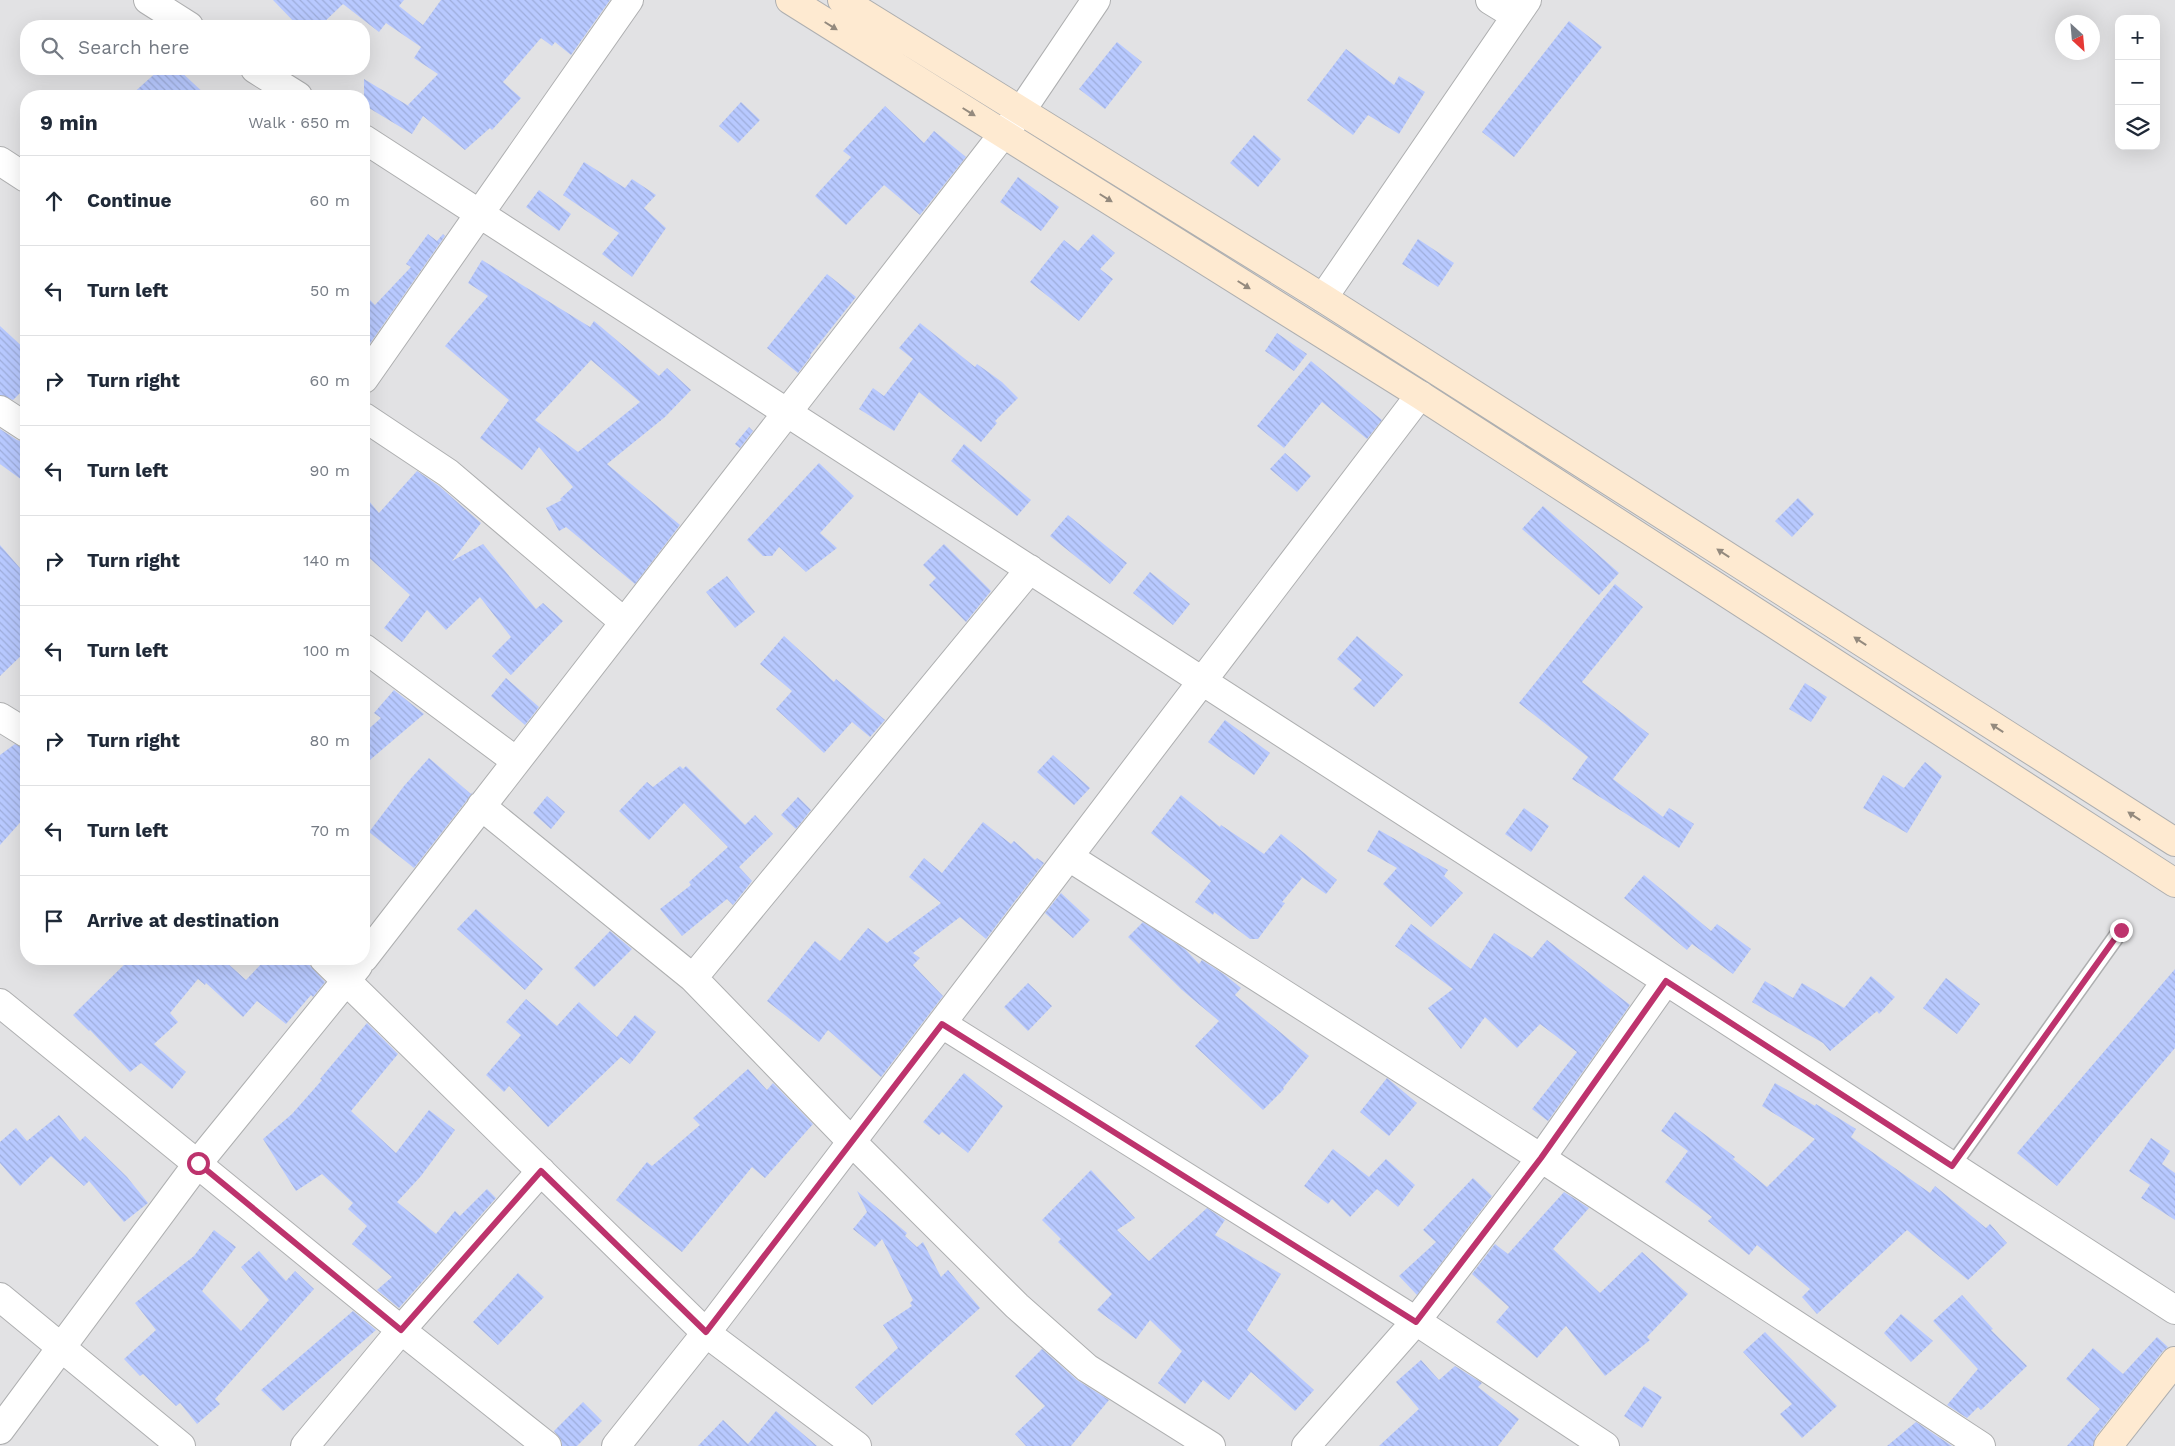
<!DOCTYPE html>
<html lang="en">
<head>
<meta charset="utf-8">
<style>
  body { margin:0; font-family:"Work Sans",sans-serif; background:#f2f2f3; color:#1f2937 }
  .controls { position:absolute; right:15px; top:15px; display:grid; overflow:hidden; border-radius:10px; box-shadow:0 5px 20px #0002 }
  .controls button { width:45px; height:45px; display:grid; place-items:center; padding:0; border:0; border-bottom:1px solid #e0e1e3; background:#fff; color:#1f2937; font:25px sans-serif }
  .compass { position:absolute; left:2055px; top:15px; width:45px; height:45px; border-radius:50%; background:#fff; box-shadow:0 5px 20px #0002; rotate:154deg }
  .stop { position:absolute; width:15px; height:15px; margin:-11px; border:4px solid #bd336d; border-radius:50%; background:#fff }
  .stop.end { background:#bd336d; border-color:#fff; box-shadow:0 1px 5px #0008 }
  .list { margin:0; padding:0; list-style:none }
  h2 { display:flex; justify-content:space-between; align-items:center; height:65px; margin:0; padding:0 20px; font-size:21px }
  h2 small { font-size:16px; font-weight:400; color:#747a83 }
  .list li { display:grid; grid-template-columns:32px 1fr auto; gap:15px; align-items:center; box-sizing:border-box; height:90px; padding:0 20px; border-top:1px solid #e0e1e3 }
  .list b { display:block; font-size:19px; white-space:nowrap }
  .list em { font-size:16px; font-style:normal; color:#747a83 }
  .icon { flex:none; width:28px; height:28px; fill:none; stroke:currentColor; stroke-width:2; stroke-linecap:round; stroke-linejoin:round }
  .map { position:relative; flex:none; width:2175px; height:1446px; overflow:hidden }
  .search { position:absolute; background:#fff; box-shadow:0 5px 20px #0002; left:20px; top:20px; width:350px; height:55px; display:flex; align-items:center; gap:12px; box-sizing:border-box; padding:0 18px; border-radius:20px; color:#747a83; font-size:19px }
  .panel { position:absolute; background:#fff; box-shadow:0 5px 20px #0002; left:20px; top:90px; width:350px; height:875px; border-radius:20px }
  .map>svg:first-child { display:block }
</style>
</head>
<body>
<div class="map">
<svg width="2175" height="1446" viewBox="0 0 2175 1446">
  <defs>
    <pattern id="building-back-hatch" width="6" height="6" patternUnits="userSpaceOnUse" patternTransform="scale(1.25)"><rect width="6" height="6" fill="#b8c9ff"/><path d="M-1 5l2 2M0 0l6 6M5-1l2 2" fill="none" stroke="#9eaddb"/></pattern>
  </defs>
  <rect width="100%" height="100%" fill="#e2e2e4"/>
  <path fill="url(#building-back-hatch)" fill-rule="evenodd" d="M 273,0 L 404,0 L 399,6 L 423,25 L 441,0 L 610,0 L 571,55 L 555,42 L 552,46 L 541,38 L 503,82 L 521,98 L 492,130 L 490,128 L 465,150 L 423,116 L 412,134 L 364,105 L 364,79 L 417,111 L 408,105 L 438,74 L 414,58 L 421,47 L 386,23 L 379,32 L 343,4 L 320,26 L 298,26 Z
    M 1569,21 L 1602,47 L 1514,157 L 1482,132 Z
    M 1117,42 L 1142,62 L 1105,109 L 1079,89 Z
    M 1346,49 L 1394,85 L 1399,76 L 1425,92 L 1399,134 L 1368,115 L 1353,135 L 1307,100 Z
    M 160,69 L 178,69 L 207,96 L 130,96 Z
    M 741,102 L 760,120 L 738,143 L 719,126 Z
    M 885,106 L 924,143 L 934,131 L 966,157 L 920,215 L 884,185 L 846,225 L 815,196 L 851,157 L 843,151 Z
    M 1254,135 L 1281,159 L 1258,187 L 1230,163 Z
    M 584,162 L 625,188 L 632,179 L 656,195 L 644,208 L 666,228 L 632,277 L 602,254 L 619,233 L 563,195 Z
    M 1018,177 L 1059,207 L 1041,231 L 1000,202 Z
    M 539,190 L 571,214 L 559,231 L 526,207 Z
    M 428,234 L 437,241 L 443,234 L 445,236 L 364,352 L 364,294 L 375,305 L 411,267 L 406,264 Z
    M 1093,234 L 1115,253 L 1100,269 L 1113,279 L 1079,321 L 1030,282 L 1064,240 L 1078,251 Z
    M 1418,239 L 1454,263 L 1438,287 L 1402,264 Z
    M 482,260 L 590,327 L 594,321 L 659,376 L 667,368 L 691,390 L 665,417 L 607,464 L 680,525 L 635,584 L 566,527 L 559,531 L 546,508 L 562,500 L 560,499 L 573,487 L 539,447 L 522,470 L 480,438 L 509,400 L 445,346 L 488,296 L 468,283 ZM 591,360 L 640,402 L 578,452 L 535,420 Z
    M 827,274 L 856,297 L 810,355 L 811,356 L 798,373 L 767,348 Z
    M 920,323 L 975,367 L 977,364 L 1002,382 L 1018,398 L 995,421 L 997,423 L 981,442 L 919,392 L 894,431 L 859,409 L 873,388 L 884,396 L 913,359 L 899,348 Z
    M 0,326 L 26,350 L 26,387 L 13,400 L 0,395 Z
    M 1277,333 L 1307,354 L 1294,371 L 1265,351 Z
    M 1311,361 L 1382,420 L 1367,439 L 1322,402 L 1284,448 L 1257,426 Z
    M 749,427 L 753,431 L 740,448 L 735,444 Z
    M 0,429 L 17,440 L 26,442 L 26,483 L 0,464 Z
    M 964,444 L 1031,500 L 1017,516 L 951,461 Z
    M 1285,453 L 1311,476 L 1297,492 L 1270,469 Z
    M 819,463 L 854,496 L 820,533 L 837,548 L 806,572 L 779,547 L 772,556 L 763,556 L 747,540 Z
    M 417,471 L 439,486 L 481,523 L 452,561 L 483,544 L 536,609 L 543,603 L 563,621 L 511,675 L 492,656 L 511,637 L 480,597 L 446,630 L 427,610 L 402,642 L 384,628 L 410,595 L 364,553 L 364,495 L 379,513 Z
    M 1798,498 L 1814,514 L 1792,537 L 1775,521 Z
    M 1543,506 L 1619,573 L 1599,595 L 1522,529 Z
    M 1068,515 L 1127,563 L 1110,584 L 1050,536 Z
    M 944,544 L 991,591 L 966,622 L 929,585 L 936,578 L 923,565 Z
    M 0,545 L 26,575 L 26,651 L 0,676 Z
    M 1150,572 L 1190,604 L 1173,625 L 1133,593 Z
    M 727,576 L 755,612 L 735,628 L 706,592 Z
    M 1615,584 L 1643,607 L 1582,682 L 1649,734 L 1613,779 L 1663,817 L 1669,808 L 1694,824 L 1679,848 L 1572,779 L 1588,757 L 1519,703 Z
    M 784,636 L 834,682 L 836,679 L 885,720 L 870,737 L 852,722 L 824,753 L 776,709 L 792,691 L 760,664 Z
    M 1357,636 L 1403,675 L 1374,707 L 1353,689 L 1362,680 L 1337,659 Z
    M 506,678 L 539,707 L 525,725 L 491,696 Z
    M 1805,683 L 1827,697 L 1811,722 L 1789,709 Z
    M 394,690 L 424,714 L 364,765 L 364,733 L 381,718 L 374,713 Z
    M 1225,720 L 1270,753 L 1254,775 L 1208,742 Z
    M 15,744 L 26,749 L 26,816 L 0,845 L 0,755 Z
    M 1053,755 L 1090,788 L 1074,805 L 1037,772 Z
    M 429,758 L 471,794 L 474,791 L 414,868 L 369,832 L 404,786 Z
    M 1925,762 L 1942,776 L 1907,833 L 1863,808 L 1883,775 L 1904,788 Z
    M 680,766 L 683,769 L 686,766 L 745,825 L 755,815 L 773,834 L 739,867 L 752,881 L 733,905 L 727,899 L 682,936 L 660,909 L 691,885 L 689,882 L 728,847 L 684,803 L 649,840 L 619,811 L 647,782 L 653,787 Z
    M 1181,795 L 1220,827 L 1221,825 L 1264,854 L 1281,834 L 1337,880 L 1326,894 L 1299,875 L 1302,878 L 1282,902 L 1285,903 L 1258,939 L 1250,939 L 1214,912 L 1213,915 L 1195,902 L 1211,881 L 1151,833 Z
    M 547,796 L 565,812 L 551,829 L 533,813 Z
    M 798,797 L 811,810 L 796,829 L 781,815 Z
    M 1524,808 L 1549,826 L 1531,852 L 1505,834 Z
    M 983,822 L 1011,844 L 1014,841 L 1035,860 L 1037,858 L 1044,863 L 986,939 L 960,917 L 913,953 L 920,958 L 913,965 L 943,996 L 881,1077 L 828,1030 L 819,1042 L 767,1001 L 815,941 L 840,961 L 868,928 L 887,943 L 941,903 L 909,877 L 924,858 L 942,873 Z
    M 1379,830 L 1448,870 L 1444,876 L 1463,893 L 1431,927 L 1383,884 L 1397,868 L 1367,851 Z
    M 1644,875 L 1711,931 L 1717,924 L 1751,949 L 1733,974 L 1692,944 L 1687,950 L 1624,898 Z
    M 1061,893 L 1090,920 L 1073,938 L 1045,913 Z
    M 476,909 L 543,969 L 525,990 L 457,929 Z
    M 1143,922 L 1185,949 L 1199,964 L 1202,960 L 1225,975 L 1241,988 L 1235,995 L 1309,1056 L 1283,1088 L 1284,1089 L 1263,1110 L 1195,1046 L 1219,1021 L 1182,990 L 1128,937 Z
    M 1411,924 L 1471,969 L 1494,933 L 1532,958 L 1547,940 L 1630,1005 L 1548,1121 L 1532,1109 L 1577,1052 L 1540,1024 L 1517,1048 L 1485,1017 L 1461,1049 L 1428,1008 L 1453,989 L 1395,946 Z
    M 610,931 L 632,949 L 594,987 L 574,968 Z
    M 130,959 L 229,959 L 226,962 L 246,980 L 266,959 L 304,959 L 325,982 L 313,997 L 311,995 L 286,1024 L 257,1001 L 243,1017 L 206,983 L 205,985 L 198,979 L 170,1013 L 178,1022 L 154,1044 L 186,1072 L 172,1089 L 141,1063 L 130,1072 L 90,1030 L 89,1031 L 73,1015 Z
    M 2175,969 L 2175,1048 L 2057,1186 L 2017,1153 Z
    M 1871,976 L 1895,997 L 1879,1014 L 1877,1011 L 1830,1051 L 1823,1043 L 1752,1002 L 1765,981 L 1793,998 L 1802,983 L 1844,1008 Z
    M 1946,978 L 1980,1004 L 1957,1034 L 1923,1008 Z
    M 1028,983 L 1052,1006 L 1028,1031 L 1004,1007 Z
    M 526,999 L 557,1026 L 579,1002 L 617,1037 L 635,1015 L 656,1032 L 630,1064 L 621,1057 L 548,1127 L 509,1086 L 504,1092 L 486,1075 L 521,1035 L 506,1022 Z
    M 367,1023 L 398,1054 L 351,1111 L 396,1153 L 429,1110 L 455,1130 L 421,1176 L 397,1202 L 436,1234 L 455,1211 L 460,1216 L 487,1189 L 496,1198 L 399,1308 L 377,1290 L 392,1277 L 352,1244 L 367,1226 L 348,1209 L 353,1203 L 322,1174 L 296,1191 L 263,1139 L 292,1114 L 322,1080 L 320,1079 Z
    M 748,1069 L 767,1090 L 773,1083 L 813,1124 L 765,1178 L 752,1167 L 682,1252 L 616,1200 L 647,1162 L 652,1166 L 700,1125 L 693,1118 Z
    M 964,1073 L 1003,1106 L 968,1153 L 942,1132 L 939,1135 L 923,1122 Z
    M 1387,1078 L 1417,1103 L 1389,1136 L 1360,1112 Z
    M 1775,1083 L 1815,1106 L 1816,1104 L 1856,1129 L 1851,1137 L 1930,1193 L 1935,1186 L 1986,1228 L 1990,1224 L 2007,1243 L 1968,1280 L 1907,1230 L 1817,1314 L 1802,1297 L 1810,1289 L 1757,1245 L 1749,1255 L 1708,1221 L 1712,1217 L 1665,1182 L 1688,1151 L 1661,1131 L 1675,1112 L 1735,1157 L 1733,1159 L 1767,1187 L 1815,1139 L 1762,1106 Z
    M 59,1115 L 80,1141 L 85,1136 L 127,1177 L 148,1203 L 124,1222 L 89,1181 L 84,1186 L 51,1156 L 20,1186 L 0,1163 L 0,1142 L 16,1128 L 27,1141 Z
    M 2151,1138 L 2170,1151 L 2162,1164 L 2175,1173 L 2175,1220 L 2141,1198 L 2150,1185 L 2129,1171 Z
    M 1333,1149 L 1369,1177 L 1386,1159 L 1415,1185 L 1398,1207 L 1377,1189 L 1350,1217 L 1332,1199 L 1328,1204 L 1304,1186 Z
    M 1091,1170 L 1135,1218 L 1117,1230 L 1149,1261 L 1207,1208 L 1225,1220 L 1215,1235 L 1281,1274 L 1247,1330 L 1314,1390 L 1295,1411 L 1251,1372 L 1229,1400 L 1203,1380 L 1185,1404 L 1158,1383 L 1182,1351 L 1150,1320 L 1136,1339 L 1097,1310 L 1112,1294 L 1058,1242 L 1061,1239 L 1042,1220 Z
    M 1473,1178 L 1492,1196 L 1417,1295 L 1399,1276 L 1436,1242 L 1423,1230 Z
    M 857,1191 L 907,1233 L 905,1236 L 917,1247 L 923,1242 L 941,1277 L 948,1270 L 980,1308 L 872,1405 L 855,1387 L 898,1348 L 883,1325 L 912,1306 L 910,1303 L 913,1300 L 882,1239 L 875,1247 L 853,1229 L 867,1212 Z
    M 1564,1192 L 1589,1208 L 1553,1249 L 1600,1293 L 1642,1252 L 1688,1294 L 1647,1337 L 1650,1340 L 1605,1376 L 1566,1326 L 1537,1358 L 1496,1322 L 1509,1307 L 1472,1274 L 1495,1244 L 1508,1254 Z
    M 214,1230 L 236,1247 L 202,1291 L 241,1331 L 269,1300 L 241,1267 L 259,1251 L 286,1281 L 295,1271 L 314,1289 L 215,1399 L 220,1404 L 197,1424 L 180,1403 L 176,1406 L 143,1374 L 140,1376 L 124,1359 L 156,1330 L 135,1303 L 194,1256 Z
    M 518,1273 L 544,1297 L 498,1345 L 473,1322 Z
    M 1962,1295 L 1993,1329 L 1991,1330 L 2027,1366 L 1981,1410 L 1978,1407 L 1967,1418 L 1947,1405 L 1978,1369 L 1933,1321 Z
    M 353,1311 L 376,1330 L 283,1411 L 261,1390 Z
    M 1901,1314 L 1933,1341 L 1911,1362 L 1884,1333 Z
    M 1765,1332 L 1837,1406 L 1802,1438 L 1780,1414 L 1792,1404 L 1743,1352 Z
    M 2157,1337 L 2168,1347 L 2163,1351 L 2096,1436 L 2093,1446 L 2067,1446 L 2100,1409 L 2066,1379 L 2093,1348 L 2123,1374 Z
    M 1042,1349 L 1077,1380 L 1109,1400 L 1071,1446 L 1026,1446 L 1015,1434 L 1045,1406 L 1015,1376 Z
    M 1421,1360 L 1439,1380 L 1455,1366 L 1482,1383 L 1478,1387 L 1519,1419 L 1498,1446 L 1379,1446 L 1419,1409 L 1396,1382 Z
    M 1644,1386 L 1662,1397 L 1642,1428 L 1624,1416 Z
    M 583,1402 L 602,1421 L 577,1446 L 562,1446 L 561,1440 L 554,1431 Z
    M 776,1411 L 817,1446 L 698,1446 L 723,1420 L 748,1444 Z
    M 1916,1422 L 1952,1446 L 1887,1446 Z"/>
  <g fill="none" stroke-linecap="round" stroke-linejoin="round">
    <g stroke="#aeafb0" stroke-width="18">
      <path id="lane" d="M 1952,1166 L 2121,930"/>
    </g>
    <g stroke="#aeafb0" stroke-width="30">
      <path id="street" d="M 148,0 L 189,26
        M 1490,0 L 1516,16
        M 255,69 L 298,96
        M 364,139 L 2175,1310
        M 0,161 L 26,178
        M 1323,298 L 1527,0
        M 364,379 L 629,0
        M 0,410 L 26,427
        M 364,417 L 448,473 L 624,622
        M 364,648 L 516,761
        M 0,717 L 26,733
        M 481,806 L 693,978 L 852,1142 L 1017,1306 L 1087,1368 L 1211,1446
        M 1069,857 L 1541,1158 L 1981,1446
        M 364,958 L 1021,111 L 1096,0
        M 324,959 L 706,1333 L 857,1446
        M 693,978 L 1030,569
        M 0,1003 L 401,1330 L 547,1446
        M 942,1024 L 1416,1321 L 1605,1446
        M 0,1297 L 181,1446
        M 0,1430 L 198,1163 L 358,966
        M 305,1446 L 401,1330 L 541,1171
        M 616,1446 L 706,1333 L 1420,395
        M 1306,1446 L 1416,1321 L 1541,1158 L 1666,981"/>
    </g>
    <g stroke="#aeafb0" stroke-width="30">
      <path id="secondary" d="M 790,0 L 1420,395 L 2175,883
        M 842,0 L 1323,298 L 2175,842
        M 2108,1446 L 2175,1361"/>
    </g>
    <use href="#lane" stroke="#fff" stroke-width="15"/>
    <use href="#street" stroke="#fff" stroke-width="28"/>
    <use href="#secondary" stroke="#feead1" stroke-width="28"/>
  </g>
  <defs><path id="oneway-solid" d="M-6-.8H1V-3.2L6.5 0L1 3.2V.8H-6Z" transform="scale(1.25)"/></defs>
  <g fill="#948a7e">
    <use href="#oneway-solid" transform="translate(831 26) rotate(32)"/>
    <use href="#oneway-solid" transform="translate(969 112) rotate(32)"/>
    <use href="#oneway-solid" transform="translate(1106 198) rotate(32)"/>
    <use href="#oneway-solid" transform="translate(1244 285) rotate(32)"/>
    <use href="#oneway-solid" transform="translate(1723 553) rotate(-147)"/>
    <use href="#oneway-solid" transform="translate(1860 641) rotate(-147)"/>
    <use href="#oneway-solid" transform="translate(1997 728) rotate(-147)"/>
    <use href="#oneway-solid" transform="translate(2134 816) rotate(-147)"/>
  </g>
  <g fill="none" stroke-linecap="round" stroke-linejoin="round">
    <path stroke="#bd336d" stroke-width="6" d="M 198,1163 L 401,1330 L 541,1171 L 706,1332 L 942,1024 L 1416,1322 L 1541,1158 L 1666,981 L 1952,1166 L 2121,930"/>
  </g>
</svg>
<div class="controls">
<button>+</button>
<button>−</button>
<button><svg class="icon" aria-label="layers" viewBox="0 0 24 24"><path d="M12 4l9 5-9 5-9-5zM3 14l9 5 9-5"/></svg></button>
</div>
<svg class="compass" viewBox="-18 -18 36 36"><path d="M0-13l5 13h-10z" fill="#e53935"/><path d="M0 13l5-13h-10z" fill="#747a83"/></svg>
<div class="stop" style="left:198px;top:1163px"></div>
<div class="stop end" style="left:2121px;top:930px"></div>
<div class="search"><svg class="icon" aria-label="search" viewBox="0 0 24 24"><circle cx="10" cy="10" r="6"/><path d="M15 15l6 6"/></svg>Search here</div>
<section class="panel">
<h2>9 min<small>Walk · 650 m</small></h2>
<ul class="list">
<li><svg class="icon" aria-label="ahead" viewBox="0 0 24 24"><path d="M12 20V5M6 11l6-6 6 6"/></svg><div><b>Continue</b></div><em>60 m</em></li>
<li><svg class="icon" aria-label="left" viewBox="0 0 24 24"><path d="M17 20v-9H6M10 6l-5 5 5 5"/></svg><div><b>Turn left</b></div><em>50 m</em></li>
<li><svg class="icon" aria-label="right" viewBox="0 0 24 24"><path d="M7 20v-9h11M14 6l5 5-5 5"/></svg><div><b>Turn right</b></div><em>60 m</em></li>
<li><svg class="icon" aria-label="left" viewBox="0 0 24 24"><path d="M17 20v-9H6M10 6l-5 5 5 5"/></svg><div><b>Turn left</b></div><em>90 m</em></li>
<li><svg class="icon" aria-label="right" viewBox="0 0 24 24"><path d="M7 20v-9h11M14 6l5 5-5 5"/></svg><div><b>Turn right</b></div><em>140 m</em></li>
<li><svg class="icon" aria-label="left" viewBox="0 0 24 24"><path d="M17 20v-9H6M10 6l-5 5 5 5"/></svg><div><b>Turn left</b></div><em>100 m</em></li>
<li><svg class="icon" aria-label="right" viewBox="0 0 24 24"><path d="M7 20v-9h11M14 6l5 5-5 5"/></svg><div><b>Turn right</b></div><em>80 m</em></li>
<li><svg class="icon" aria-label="left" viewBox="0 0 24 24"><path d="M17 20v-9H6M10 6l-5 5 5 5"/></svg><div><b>Turn left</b></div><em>70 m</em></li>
<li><svg class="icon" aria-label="arrive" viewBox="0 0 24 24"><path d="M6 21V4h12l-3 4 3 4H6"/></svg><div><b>Arrive at destination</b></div></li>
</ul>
</section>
</div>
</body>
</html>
